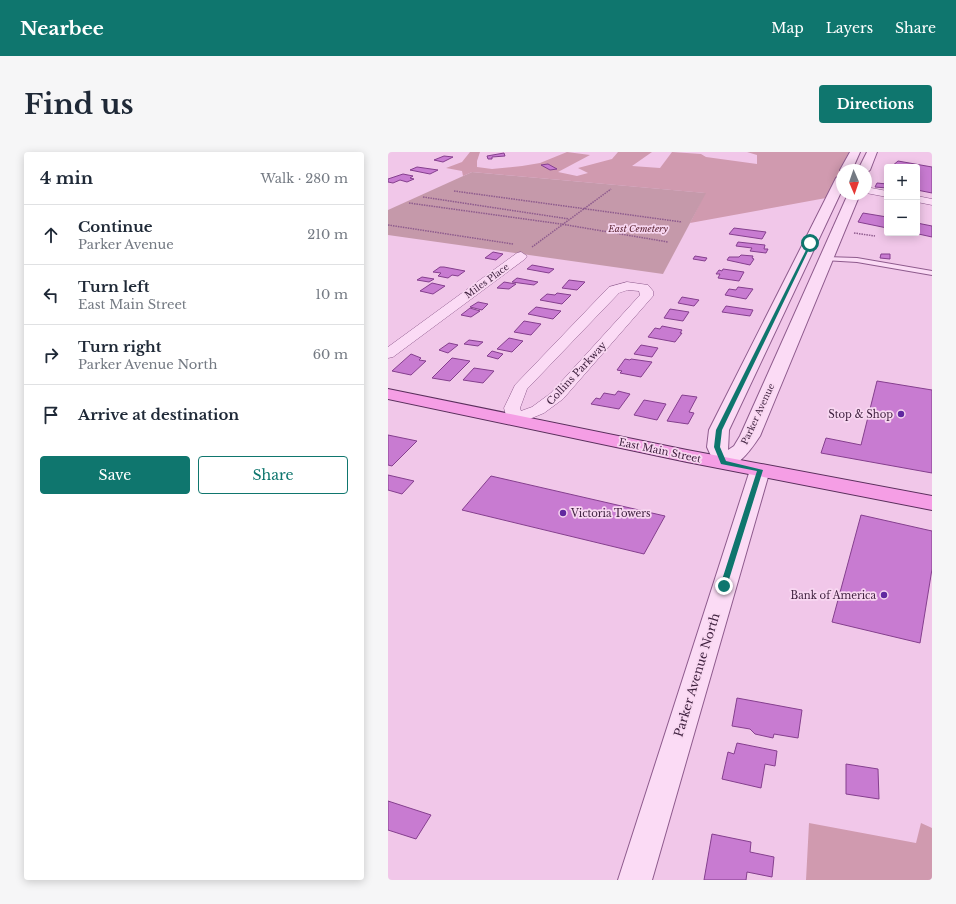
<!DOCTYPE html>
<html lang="en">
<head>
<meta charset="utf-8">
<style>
  body { margin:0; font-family:"Libre Baskerville",serif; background:#f6f6f7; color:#1f2937 }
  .controls { position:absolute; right:12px; top:12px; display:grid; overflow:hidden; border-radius:4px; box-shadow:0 2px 10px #0003 }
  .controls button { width:36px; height:36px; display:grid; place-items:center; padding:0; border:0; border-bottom:1px solid #e0e1e3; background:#fff; color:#1f2937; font:20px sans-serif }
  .compass { position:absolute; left:448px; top:12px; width:36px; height:36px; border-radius:50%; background:#fff; box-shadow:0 2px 10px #0003; rotate:178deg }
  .stop { position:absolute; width:12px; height:12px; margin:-9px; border:3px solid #0f766e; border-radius:50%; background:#fff }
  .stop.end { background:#0f766e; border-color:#fff; box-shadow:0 1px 4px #0008 }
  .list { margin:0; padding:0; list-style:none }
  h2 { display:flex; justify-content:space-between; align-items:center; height:52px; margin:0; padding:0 16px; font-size:17px }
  h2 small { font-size:13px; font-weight:400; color:#747a83 }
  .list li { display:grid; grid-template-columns:26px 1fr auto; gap:12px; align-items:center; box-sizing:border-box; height:60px; padding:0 16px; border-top:1px solid #e0e1e3 }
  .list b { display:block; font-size:15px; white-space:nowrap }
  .list p { margin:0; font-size:13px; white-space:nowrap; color:#747a83 }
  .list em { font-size:13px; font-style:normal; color:#747a83 }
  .actions { display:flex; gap:8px; padding:12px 16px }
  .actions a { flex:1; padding:9px 0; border:1px solid #0f766e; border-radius:4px; text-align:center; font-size:14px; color:#0f766e }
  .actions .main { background:#0f766e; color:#fff }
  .icon { flex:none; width:22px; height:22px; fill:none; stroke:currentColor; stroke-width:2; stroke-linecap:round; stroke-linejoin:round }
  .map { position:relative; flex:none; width:544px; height:728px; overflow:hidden; border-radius:4px }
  header { display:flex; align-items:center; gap:24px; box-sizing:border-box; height:56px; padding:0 20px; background:#0f766e; color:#fff }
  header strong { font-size:19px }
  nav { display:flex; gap:22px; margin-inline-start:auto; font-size:14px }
  .intro { display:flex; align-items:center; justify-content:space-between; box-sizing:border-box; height:96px; padding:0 24px }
  h1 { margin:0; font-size:28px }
  .button { padding:10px 18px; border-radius:4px; background:#0f766e; color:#fff; font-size:14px; font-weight:700 }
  main { display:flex; gap:24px; padding:0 24px }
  aside { flex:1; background:#fff; border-radius:4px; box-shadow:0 2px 10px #0003 }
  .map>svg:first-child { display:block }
</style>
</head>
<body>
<header>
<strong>Nearbee</strong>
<nav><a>Map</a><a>Layers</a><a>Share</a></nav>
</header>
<div class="intro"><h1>Find us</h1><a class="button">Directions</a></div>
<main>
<aside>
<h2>4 min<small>Walk · 280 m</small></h2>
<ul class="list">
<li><svg class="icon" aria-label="ahead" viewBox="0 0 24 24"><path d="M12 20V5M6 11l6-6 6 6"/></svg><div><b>Continue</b><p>Parker Avenue</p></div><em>210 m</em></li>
<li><svg class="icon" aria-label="left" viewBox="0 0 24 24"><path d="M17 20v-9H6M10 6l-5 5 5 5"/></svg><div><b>Turn left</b><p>East Main Street</p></div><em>10 m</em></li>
<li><svg class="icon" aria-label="right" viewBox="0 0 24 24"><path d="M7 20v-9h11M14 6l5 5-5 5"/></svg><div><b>Turn right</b><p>Parker Avenue North</p></div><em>60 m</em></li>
<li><svg class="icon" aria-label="arrive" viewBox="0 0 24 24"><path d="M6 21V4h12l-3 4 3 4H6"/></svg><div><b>Arrive at destination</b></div></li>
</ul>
<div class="actions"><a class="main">Save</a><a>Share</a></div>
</aside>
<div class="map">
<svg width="544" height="728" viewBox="0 0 544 728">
  <rect width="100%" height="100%" fill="#f1c7e9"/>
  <path fill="#d09aaf" d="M 82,0 L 92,0 L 89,9 L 89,15 L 104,17 L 134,14 L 152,11 L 179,0 L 202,3 L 170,20 L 189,24 L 200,21 L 190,16 L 224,7 L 230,0 L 264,0 L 244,14 L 272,16 L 284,0 L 313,2 L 318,5 L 369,12 L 369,3 L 359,0 L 461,0 L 438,46 L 302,71 L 317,41 L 84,20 L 75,24 L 74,19 L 58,16 L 74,10 Z
    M 421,671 L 528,691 L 533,671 L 544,676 L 544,728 L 418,728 Z"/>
  <path fill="#c599aa" d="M 84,20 L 318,41 L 275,122 L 0,83 L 0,58 Z"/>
  <path fill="#c87bd1" stroke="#853f8e" d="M 116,1 L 117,4 L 104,5 L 104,7 L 100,7 L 99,4 Z
    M 56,4 L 65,5 L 55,10 L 46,8 Z
    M 510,9 L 544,15 L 544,41 L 529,38 L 529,15 L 503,15 Z
    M 160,12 L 169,17 L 162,18 L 153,13 Z
    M 29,15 L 50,18 L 42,22 L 22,18 Z
    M 15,22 L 25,24 L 22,26 L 26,27 L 19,30 L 12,28 L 5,31 L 0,30 L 0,27 Z
    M 489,31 L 499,32 L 499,36 L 487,35 Z
    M 475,61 L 499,65 L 499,76 L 470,70 Z
    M 529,71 L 544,74 L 544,85 L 526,81 L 529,81 Z
    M 346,76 L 378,80 L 374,87 L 341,82 Z
    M 350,90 L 377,93 L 376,97 L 380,97 L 378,101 L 362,99 L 364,96 L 348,94 Z
    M 105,100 L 115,102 L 108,108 L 97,106 Z
    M 493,102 L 502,102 L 502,107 L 492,106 Z
    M 353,103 L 365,104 L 364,106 L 366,107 L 362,113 L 339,108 L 341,105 L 351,105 Z
    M 307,104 L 319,106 L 317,109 L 305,107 Z
    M 144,113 L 166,117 L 161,121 L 139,117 Z
    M 52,115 L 56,115 L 77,119 L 70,124 L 64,123 L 60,126 L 50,124 L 53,121 L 45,120 Z
    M 335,117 L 356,120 L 351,129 L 330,126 L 332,122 L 328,122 L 331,118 L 334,119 Z
    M 34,125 L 46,127 L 41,130 L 29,128 Z
    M 129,126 L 150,130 L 146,133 L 124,130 Z
    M 181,128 L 197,130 L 189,138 L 174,136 Z
    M 116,130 L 128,132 L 121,137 L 109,136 Z
    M 44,131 L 57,134 L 45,142 L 32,139 Z
    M 350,135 L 365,137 L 358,147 L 337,143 L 341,137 L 348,138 Z
    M 169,141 L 183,143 L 174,152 L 152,148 L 159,142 L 167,143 Z
    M 294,145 L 311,148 L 306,154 L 290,151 Z
    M 90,150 L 100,152 L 94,158 L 82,155 Z
    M 338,154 L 365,158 L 362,164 L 334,160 Z
    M 148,155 L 173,159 L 165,167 L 140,162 Z
    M 82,156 L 92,159 L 83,165 L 73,163 Z
    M 282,157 L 301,160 L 295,169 L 276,166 Z
    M 136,169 L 153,172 L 143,183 L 126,180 Z
    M 274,174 L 294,178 L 292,181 L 294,181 L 287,190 L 260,185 L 267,176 L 272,177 Z
    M 121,186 L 135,189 L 124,200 L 109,197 Z
    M 81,188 L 95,190 L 90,194 L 76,192 Z
    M 61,191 L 70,193 L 60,201 L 51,198 Z
    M 253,193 L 270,196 L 264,205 L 246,202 Z
    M 104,199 L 115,202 L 110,207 L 99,204 Z
    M 23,202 L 33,206 L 31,208 L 38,209 L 23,223 L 4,219 Z
    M 64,206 L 82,209 L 62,229 L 44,226 Z
    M 237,207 L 242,208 L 243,207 L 264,210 L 253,225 L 232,221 L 234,219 L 229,218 Z
    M 86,216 L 106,219 L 95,231 L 75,228 Z
    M 489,229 L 544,238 L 544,321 L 433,301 L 438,286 L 473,293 Z
    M 230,239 L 242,242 L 231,257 L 203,252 L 208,246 L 212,247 L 216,241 L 227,243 Z
    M 294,243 L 309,245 L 301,260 L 306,261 L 300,272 L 279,269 Z
    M 256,248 L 278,252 L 269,268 L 246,263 Z
    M 0,283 L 29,289 L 4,314 L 0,313 Z
    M 0,323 L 26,329 L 14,342 L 0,338 Z
    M 103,324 L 277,364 L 256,402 L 74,358 Z
    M 473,363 L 544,379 L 544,417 L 532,491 L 444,470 Z
    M 349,546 L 414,558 L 410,586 L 386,582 L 385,586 L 367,582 L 362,577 L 344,574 Z
    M 349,591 L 389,599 L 387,614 L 377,612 L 373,636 L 334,627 L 340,600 L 346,602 Z
    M 458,612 L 490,617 L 491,647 L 458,642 Z
    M 0,649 L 43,663 L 28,687 L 0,678 Z
    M 324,682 L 363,690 L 362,700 L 386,705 L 384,725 L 359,720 L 358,728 L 316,728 Z"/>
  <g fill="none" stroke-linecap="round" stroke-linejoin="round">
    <g stroke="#8e5b8d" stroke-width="2">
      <path id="service" d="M 438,105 L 469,106 L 544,119 L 544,123 L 469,110 L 436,108 L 435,107 Z"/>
    </g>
    <g stroke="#8e5b8d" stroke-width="1">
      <path id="minor" d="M 478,35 L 499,39 L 499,45 L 478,41 Z
        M 529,44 L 544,47 L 544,53 L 529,50 Z
        M 133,100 L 139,104 L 137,107 L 5,205 L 0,206 L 0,195 L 129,101 Z
        M 239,130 L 260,133 L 265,139 L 265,144 L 175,247 L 156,261 L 132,271 L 126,273 L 120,271 L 116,256 L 127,233 L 221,135 ZM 240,138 L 251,139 L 252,143 L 163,241 L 144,255 L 133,259 L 132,256 L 139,237 L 231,141 Z"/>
    </g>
    <g stroke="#8e5b8d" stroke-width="2">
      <path id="tertiary" d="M 462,0 L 472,0 L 464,18 L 454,18 L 454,20 L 452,18 Z
        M 479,0 L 489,0 L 482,18 L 478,21 L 478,18 L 470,18 Z
        M 454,23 L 454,38 L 341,278 L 340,298 L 346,294 L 352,284 L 460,42 L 472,42 L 372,284 C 362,299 348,320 328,315 L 319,295 L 321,278 L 448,26 Z
        M 372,312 L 379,314 L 382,318 L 264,728 L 230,728 L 362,318 L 365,314 Z"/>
    </g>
    <g stroke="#5a2f5c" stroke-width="2">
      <path id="primary" d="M 0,237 L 299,298 L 544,344 L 544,358 L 299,310 L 0,247 Z"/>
    </g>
    <path stroke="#8e5b8d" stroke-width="1.5" stroke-dasharray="1.5 1" stroke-linecap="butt" d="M 66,39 L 294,70
      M 35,45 L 181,67
      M 21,51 L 173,72 L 280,90
      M 0,73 L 125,92
      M 466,81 L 487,84
      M 144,95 L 223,37"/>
    <use href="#service" fill="#fbdbf5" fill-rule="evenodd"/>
    <use href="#minor" fill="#fbdbf5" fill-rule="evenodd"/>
    <use href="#tertiary" fill="#fbdbf5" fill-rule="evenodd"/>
    <use href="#primary" fill="#f59ee5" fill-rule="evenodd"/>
  </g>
  <path fill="#0f766e" d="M 422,90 L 424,91 L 334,278 L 332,295 L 338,309 L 375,318 L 339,434 L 336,437 L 332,434 L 369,319 L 333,312 L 326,295 L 328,278 Z"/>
  <g fill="#6128a0" stroke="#f8d7f1" stroke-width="1.5">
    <circle cx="513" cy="262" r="4"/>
    <circle cx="175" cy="361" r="4"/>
    <circle cx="496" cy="443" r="4"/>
  </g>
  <g text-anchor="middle" stroke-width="3.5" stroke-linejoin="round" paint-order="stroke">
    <g font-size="9" font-style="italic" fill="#5b2533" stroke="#f8d7f1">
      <text x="250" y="80">East Cemetery</text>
    </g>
    <g font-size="9" fill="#3d1f3d" stroke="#f8d7f1">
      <text transform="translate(99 129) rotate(-36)" y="3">Miles Place</text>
      <text transform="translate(370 262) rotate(-65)" y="3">Parker Avenue</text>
    </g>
    <g font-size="10" fill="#3d1f3d" stroke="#f8d7f1">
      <text transform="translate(188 221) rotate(-47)" y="4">Collins Parkway</text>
      <text transform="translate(272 298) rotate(12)" y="4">East Main Street</text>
    </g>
    <g font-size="10" fill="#3d1f3d" stroke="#f8d7f1" text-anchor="end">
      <text x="505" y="266">Stop &amp; Shop</text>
      <text x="183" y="365" text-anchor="start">Victoria Towers</text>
      <text x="488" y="447">Bank of America</text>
    </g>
    <g font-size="12" fill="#3d1f3d" stroke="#f8d7f1">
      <text transform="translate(309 523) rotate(-73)" y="4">Parker Avenue North</text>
    </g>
  </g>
</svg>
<div class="controls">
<button>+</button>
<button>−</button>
</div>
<svg class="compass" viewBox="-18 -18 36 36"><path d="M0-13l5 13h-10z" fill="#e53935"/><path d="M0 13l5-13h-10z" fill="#747a83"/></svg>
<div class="stop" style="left:422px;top:91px"></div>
<div class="stop end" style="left:336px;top:434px"></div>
</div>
</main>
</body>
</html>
